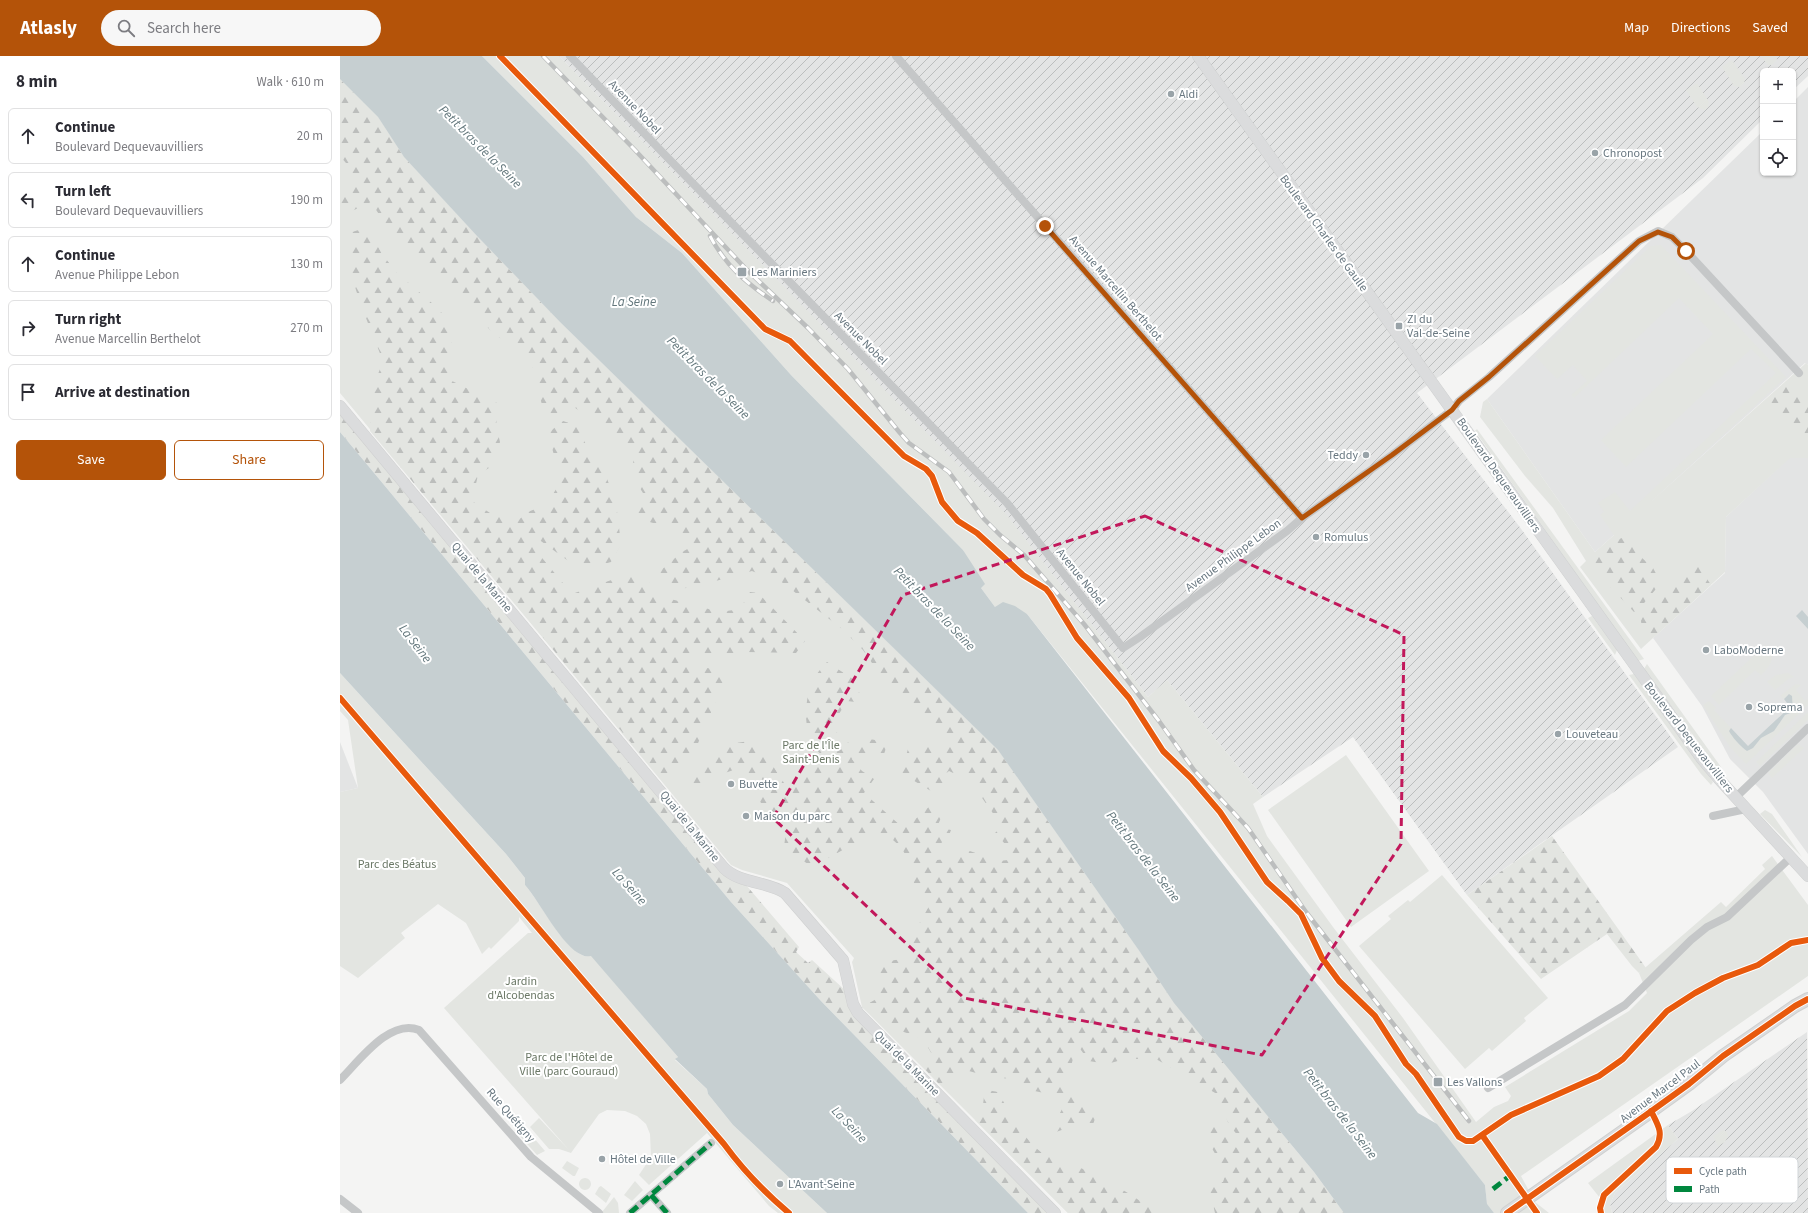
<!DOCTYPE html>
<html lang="en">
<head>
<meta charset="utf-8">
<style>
  body { margin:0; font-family:"Source Sans 3",sans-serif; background:#f7f7f7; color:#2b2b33 }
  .controls { position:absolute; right:12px; top:12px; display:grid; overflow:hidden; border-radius:6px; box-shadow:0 1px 3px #0004 }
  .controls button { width:36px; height:36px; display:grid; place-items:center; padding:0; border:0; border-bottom:1px solid #e1e1e2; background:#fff; color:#2b2b33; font:20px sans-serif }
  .stop { position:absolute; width:12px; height:12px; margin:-9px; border:3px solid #b45309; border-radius:50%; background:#fff }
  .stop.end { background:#b45309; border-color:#fff; box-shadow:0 1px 4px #0008 }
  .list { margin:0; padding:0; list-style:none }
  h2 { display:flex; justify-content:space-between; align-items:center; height:52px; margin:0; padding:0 16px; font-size:17px }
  h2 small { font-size:13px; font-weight:400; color:#7c7c81 }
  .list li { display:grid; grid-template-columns:26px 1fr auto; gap:12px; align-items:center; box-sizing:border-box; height:56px; margin:0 8px 8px; padding:0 8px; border:1px solid #e1e1e2; border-radius:6px }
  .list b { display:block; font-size:15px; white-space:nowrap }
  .list p { margin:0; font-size:13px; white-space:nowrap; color:#7c7c81 }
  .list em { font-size:13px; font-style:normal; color:#7c7c81 }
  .actions { display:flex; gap:8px; padding:12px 16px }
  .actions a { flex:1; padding:9px 0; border:1px solid #b45309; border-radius:6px; text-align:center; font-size:14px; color:#b45309 }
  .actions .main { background:#b45309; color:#fff }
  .icon { flex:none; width:22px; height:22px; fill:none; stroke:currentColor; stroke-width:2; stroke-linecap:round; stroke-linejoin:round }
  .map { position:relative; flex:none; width:1468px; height:1157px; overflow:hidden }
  header { display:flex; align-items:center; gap:24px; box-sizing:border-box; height:56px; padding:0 20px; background:#b45309; color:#fff }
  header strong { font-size:19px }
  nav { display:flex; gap:22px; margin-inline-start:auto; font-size:14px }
  .search { width:280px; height:36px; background:#f7f7f7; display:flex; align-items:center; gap:10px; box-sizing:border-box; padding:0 14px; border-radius:22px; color:#7c7c81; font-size:15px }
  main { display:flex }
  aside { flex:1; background:#fff }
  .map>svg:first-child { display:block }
</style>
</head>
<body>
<header>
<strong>Atlasly</strong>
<div class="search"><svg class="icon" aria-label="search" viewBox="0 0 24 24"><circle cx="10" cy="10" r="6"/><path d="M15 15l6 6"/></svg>Search here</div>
<nav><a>Map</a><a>Directions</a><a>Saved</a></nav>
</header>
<main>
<aside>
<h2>8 min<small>Walk · 610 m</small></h2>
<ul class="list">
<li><svg class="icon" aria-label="ahead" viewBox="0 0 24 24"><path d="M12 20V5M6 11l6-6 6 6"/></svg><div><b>Continue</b><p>Boulevard Dequevauvilliers</p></div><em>20 m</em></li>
<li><svg class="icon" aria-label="left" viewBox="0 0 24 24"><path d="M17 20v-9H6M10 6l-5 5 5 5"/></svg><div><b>Turn left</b><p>Boulevard Dequevauvilliers</p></div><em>190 m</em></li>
<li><svg class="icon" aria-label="ahead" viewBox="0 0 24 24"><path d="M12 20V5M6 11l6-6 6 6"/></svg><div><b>Continue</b><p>Avenue Philippe Lebon</p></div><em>130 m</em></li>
<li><svg class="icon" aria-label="right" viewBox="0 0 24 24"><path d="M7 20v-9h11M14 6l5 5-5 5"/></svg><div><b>Turn right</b><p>Avenue Marcellin Berthelot</p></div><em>270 m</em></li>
<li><svg class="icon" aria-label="arrive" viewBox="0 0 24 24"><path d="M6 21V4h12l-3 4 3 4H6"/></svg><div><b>Arrive at destination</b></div></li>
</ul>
<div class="actions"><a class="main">Save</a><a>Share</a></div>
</aside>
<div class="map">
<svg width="1468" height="1157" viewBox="0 0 1468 1157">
  <defs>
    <pattern id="industrial-furrows" width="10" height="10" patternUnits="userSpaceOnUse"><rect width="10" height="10" fill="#e3e4e4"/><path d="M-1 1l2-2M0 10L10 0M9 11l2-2" fill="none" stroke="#bcbebe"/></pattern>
    <pattern id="forest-firs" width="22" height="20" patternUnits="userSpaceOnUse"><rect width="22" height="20" fill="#e3e5e1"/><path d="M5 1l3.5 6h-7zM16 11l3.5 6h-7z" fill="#bcbebc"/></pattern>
  </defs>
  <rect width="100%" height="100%" fill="#f4f4f3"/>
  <path fill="#e3e4e4" d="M 1468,31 L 1468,309 L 1465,307 L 1255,496 L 1147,343 L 1423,75 L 1423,117 L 1453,117 L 1453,46 Z
    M 1450,401 L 1468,402 L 1468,798 L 1423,736 L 1390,703 L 1362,650 L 1313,582 L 1385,517 L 1386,461 Z
    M 0,686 L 18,732 L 0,736 Z"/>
  <path fill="url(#industrial-furrows)" d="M 219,0 L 1468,0 L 1468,20 L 1453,34 L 1453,15 L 1423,15 L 1423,63 L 1363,122 L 1077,337 L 1179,470 L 1338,691 L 1127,839 L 1013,681 L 923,741 L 827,624 L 808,641 L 667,460 Z
    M 1467,976 L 1468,1157 L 1272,1157 L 1270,1148 L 1275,1137 L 1338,1083 L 1328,1069 L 1352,1055 Z"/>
  <path fill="#e3e5e1" d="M 142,0 L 219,0 L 666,458 L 808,641 L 827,624 L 923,741 L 913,748 L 927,780 L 993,871 L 1063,962 L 1136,1066 L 1154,1051 L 1168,1045 L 1171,1040 L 1165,1031 L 1289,955 L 1307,937 L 1299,917 L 1381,846 L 1386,851 L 1425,813 L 1422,809 L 1432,800 L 1468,849 L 1468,920 L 1181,1120 L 1195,1146 L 1209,1157 L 1154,1157 L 1147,1149 L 1145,1129 L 687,558 L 655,551 L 641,532 L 623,494 L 451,319 L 342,197 L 296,161 L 243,101 Z
    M 1421,0 L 1436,0 L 1437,4 L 1432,9 L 1428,9 Z
    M 1392,4 L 1405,23 L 1404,27 L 1400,31 L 1394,30 L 1382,11 Z
    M 0,23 L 38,61 L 64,101 L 137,180 L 220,266 L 658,694 L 800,896 L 1004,1157 L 728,1157 L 522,951 L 512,906 L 514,902 L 447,827 L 402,814 L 391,809 L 0,337 Z
    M 1357,27 L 1369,46 L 1368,51 L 1365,54 L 1357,51 L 1346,34 Z
    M 1321,189 L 1446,321 L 1308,448 L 1466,307 L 1468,309 L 1468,402 L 1450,402 L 1386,461 L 1385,516 L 1301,593 L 1240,511 L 1246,505 L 1213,452 L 1185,420 L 1140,361 L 1143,346 L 1147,343 L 1255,496 L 1274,479 L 1260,459 L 1264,456 L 1258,447 L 1275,436 L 1290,455 L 1436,317 L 1411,293 L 1286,411 L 1261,384 L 1373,278 L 1339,242 L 1234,342 L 1231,339 L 1247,325 L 1233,309 L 1217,323 L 1195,300 L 1311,190 Z
    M 1137,373 L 1304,603 L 1298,605 L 1135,375 Z
    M 1252,560 L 1277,594 L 1275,599 L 1248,562 Z
    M 1425,589 C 1438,599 1430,611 1421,619 L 1415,614 L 1379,649 L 1371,640 Z
    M 1307,608 L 1381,711 L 1378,713 L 1304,613 Z
    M 0,617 L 166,798 L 185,822 L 185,829 C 200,846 222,890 242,899 C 245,901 248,900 251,899 L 338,1001 L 335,1004 L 367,1033 L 368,1038 L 393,1069 L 487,1157 L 438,1157 L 429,1150 L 367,1077 L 309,1129 L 299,1119 L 311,1101 L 310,1078 L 306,1068 L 297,1060 L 285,1055 L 267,1054 L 259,1058 L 231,1097 L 219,1093 L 209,1093 L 190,1071 L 199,1062 L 229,1094 L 104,952 L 188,877 L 192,877 L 179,861 L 179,865 L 151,893 L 149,891 L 142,898 L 126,867 L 98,848 L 61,877 L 65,882 L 18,922 L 0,910 L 0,736 L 18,732 L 8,664 L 0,655 Z
    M 1448,617 L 1454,621 L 1448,623 L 1435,634 L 1427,626 L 1436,619 Z
    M 1294,618 L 1373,726 L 1371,729 L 1361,718 L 1289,619 Z
    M 1456,628 L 1461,629 L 1456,634 L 1465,645 L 1468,643 L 1468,649 L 1406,708 L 1390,691 L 1363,649 L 1369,645 L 1376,652 L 1374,654 L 1391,672 L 1389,675 L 1404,693 L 1413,692 L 1421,682 L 1437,671 L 1445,659 L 1452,657 L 1454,650 L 1449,638 L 1444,643 L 1440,640 Z
    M 1468,656 L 1468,664 L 1420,710 L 1416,706 Z
    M 1458,688 L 1464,692 L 1432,722 L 1428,717 Z
    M 1006,699 L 1089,815 L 1011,871 L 928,754 Z
    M 1425,754 L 1432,758 L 1462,801 L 1420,758 Z
    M 1102,819 L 1208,942 L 1184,962 L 1186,965 L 1152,995 L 1149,992 L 1125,1013 L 1019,890 L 1051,863 L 1048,860 L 1068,844 L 1070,846 Z
    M 1328,1069 L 1338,1083 L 1275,1137 L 1270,1148 L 1272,1157 L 1259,1157 L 1260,1142 L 1248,1127 Z
    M 187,1074 L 205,1095 L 197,1099 L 180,1080 Z
    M 1383,1074 L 1387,1076 L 1388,1080 L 1385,1086 L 1378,1090 L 1373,1080 Z
    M 227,1105 L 239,1112 L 235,1120 L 233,1120 L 222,1112 Z
    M239 1128a6 6 0 1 1 12 0a6 6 0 1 1-12 0Z
    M 295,1125 L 303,1134 L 292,1145 L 284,1139 Z
    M 261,1130 L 271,1138 L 266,1147 L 255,1138 L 259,1131 Z
    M 274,1141 L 278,1147 L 279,1157 L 263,1157 L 262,1156 Z"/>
  <path fill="url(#forest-firs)" d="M 0,23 L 38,61 L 64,101 L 137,180 L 220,266 L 658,694 L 800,896 L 834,947 L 974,1116 L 1004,1157 L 875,1157 L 868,1127 L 883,1126 L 886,1116 L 864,1079 L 863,1070 L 874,1067 L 897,1092 L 911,1095 L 889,1069 L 877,1038 L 816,1003 L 785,1003 L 767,1008 L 749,1005 L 738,990 C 730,1004 734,1012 724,1024 L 729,1038 L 756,1060 L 752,1071 L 733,1070 L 716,1076 L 715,1067 L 722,1053 L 713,1039 L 681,1032 L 672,1023 L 650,1021 L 629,1015 L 618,1018 L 611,1029 L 599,1028 L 582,1010 L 593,1000 L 583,983 C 557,973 543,971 522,951 L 540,941 L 538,926 L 538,908 L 555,904 L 569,903 L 575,875 L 592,845 L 584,838 L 569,842 C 571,836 574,829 574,824 C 573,805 557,779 537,777 L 528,780 L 472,811 L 444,791 L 446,775 L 457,761 C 432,754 425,761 415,734 L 423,724 L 399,712 L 382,718 L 360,730 L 348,726 L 361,708 L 396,687 L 416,684 L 446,730 L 460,720 L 487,706 C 483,701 478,696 475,691 C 459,666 465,626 487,606 L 513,623 L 524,647 L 507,645 L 494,666 L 498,680 L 512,689 L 529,683 L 548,686 L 544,698 L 512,703 L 522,715 L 534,723 L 524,737 L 562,771 L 569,771 L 572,766 L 592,748 L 604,755 L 597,771 L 611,774 L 608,782 L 593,793 L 597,804 L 607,803 L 621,792 L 659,805 L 668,804 L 666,789 L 655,777 L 662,770 L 630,725 L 609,715 L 604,719 L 606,732 L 591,735 L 561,717 L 568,693 L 609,687 L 573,655 L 541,620 L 523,594 L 502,573 L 443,527 C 433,520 423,520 412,515 L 372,526 L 353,528 L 340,535 L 326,532 L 314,520 L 342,496 L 351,491 L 337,474 L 296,462 L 303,437 L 294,423 L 293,401 L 279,382 L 228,347 L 214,360 L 204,357 L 200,341 L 197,316 L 182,300 L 150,274 L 129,250 L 109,234 L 95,211 L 71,198 L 55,183 L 31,146 L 12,155 L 0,157 L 0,133 L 13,128 L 6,107 L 0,100 Z
    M 28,171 L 42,198 L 57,217 L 100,254 L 112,276 L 110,324 L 159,348 L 156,369 L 160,386 L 152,410 L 138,419 L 132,445 L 153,459 L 176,466 L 188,456 L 207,448 L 221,425 L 208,377 L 223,365 L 238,370 L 251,401 L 262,409 L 276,447 L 281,488 L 271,506 L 246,513 L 227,504 L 194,480 L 188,485 L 232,538 L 291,517 L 299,518 L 306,523 L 323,541 L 380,556 L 400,553 L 410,536 L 418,537 L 465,585 L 456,597 L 405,596 L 372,600 L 347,597 L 346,609 L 374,613 L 385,618 L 381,633 L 353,699 L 334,714 L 330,721 L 319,720 L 30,375 L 32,334 L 43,305 L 22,252 L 9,213 L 9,177 Z
    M 1449,328 L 1468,347 L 1468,379 L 1455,377 L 1424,347 Z
    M 0,354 L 459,891 L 456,896 L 468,907 L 472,904 L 506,935 L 513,960 L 708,1157 L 688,1157 L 481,945 L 391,846 L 0,376 Z
    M 1286,481 L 1301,501 L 1313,512 L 1321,527 L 1299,553 L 1294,556 L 1261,521 L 1254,510 L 1254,504 C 1265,497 1272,483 1286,481 Z
    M 1358,509 L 1371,529 L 1314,581 C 1309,576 1301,573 1301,565 C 1302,553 1348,519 1358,509 Z
    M 1212,780 L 1306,912 L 1299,917 L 1292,910 L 1267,878 L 1201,923 L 1127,839 Z
    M 647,1034 L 658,1036 C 669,1055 680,1077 696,1092 C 708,1104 729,1107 743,1113 C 768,1123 796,1142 818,1157 L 728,1157 L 635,1064 L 642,1058 L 644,1040 Z"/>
  <path fill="#c6cfd1" d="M 0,0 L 142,0 L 243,101 L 296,161 L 342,197 L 451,319 L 623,494 L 645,528 L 641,532 L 655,551 L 663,546 L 675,550 L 687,558 L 1078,1057 L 1097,1068 L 1145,1129 L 1147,1148 L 1154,1157 L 1004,1157 L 974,1116 L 834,947 L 800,896 L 658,694 L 220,266 L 137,180 L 64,101 L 38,61 L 0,23 Z
    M 0,376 L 391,846 L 481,945 L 688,1157 L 487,1157 L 393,1069 L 368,1038 L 367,1033 L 335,1003 L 338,1001 L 251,900 C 248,900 245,901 242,899 C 222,891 200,846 185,829 L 185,822 L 166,798 L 0,617 Z
    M 1462,554 L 1468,561 L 1468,573 L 1456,560 Z
    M 1449,638 L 1452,640 L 1453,656 L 1445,659 L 1434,675 L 1421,682 L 1413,692 L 1407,695 C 1401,691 1392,681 1389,675 L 1391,672 L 1408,690 L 1450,651 L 1444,643 Z"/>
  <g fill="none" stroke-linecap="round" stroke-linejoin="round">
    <g stroke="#cfd0d0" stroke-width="12">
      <path id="secondary" d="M 858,0 L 1362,703 L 1378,722 L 1468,820
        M 0,350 L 384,812 C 400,828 427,825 445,837 L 503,904 L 513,948 L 518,957 L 715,1157"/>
    </g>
    <g stroke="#cfd0d0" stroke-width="14">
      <path id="primary" d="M 1167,1157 L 1306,1059 L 1349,1028 L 1383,1000 L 1455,950 L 1468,943"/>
    </g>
    <path stroke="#c5c7c8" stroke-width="8" d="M 230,0 L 326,100 L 667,447 L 783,592 L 800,581 L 947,475 L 962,462 L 1052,399 L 1112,354 L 1119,345 L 1149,321 L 1299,185 L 1318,175 L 1332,181 L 1346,195 L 1459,317
      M 556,0 L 962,462
      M 1395,742 L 1468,672
      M 1373,760 L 1406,753
      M 0,1024 C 19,1005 50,962 79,974 L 191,1101 L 259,1157
      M 1148,1032 L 1285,949 L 1351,884 L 1367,871 L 1387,861 L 1451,801
      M 311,1139 L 327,1157
      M 0,1143 L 18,1157
      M 290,1157 L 371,1087"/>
    <use href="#secondary" stroke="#dbdcdd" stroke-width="11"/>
    <use href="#primary" stroke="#dbdcdd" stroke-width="12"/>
    <g stroke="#bcbebe" stroke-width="4.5">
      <path id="rail" d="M 203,0 L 294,93 L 406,213 L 468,272 L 508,313 L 560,377 L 569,387 L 609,416 L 644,463 L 660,479 L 684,499 L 744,568 L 819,665 L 854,714 L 908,772 L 966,856 L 1129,1065
        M 370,180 C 386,210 405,226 433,245"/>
    </g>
    <use href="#rail" stroke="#fff" stroke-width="3" stroke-dasharray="9" stroke-linecap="butt"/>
    <path stroke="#00873e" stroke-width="5" stroke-dasharray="10 5" stroke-linecap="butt" d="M 1153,1133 L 1171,1119
      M 311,1139 L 327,1157
      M 290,1157 L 371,1087"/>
    <g stroke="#fff" stroke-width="8">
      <path id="cycleway" d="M 160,0 L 425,273 L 450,285 L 564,400 L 586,413 L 592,420 L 602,446 L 618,465 L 637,477 L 683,519 L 706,533 L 710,538 L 737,582 L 789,642 L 823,695 L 851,722 L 880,756 L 927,826 L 948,845 L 961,858 L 982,902 L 999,925 L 1035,960 L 1066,1008 L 1076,1018 L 1119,1081 L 1126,1085 L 1133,1085 L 1171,1059 L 1259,1020 L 1283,1003 L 1327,955 L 1355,937 L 1383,922 L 1418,909 L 1451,887 L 1468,884
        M 0,642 L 384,1088 C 403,1114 424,1136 449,1157
        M 1142,1079 L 1197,1157
        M 1167,1157 L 1306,1059 L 1349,1028 L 1383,1000 L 1455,950 L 1468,943
        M 1261,1157 L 1260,1152 L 1264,1139 L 1316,1091 C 1324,1077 1318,1069 1311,1055"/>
    </g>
    <use href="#cycleway" stroke="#e8590c" stroke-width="6"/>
  </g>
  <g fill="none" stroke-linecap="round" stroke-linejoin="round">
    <path stroke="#b45309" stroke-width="5" d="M 705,170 L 962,462 L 1052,399 L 1112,354 L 1119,345 L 1149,321 L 1299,185 L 1318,176 L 1332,181 L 1346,195"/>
  </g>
  <path fill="none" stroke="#c2185b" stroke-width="3" stroke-dasharray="8 5" stroke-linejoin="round" d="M 805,460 L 1064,579 L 1061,788 L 922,999 L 624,942 L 433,762 L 563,539 Z"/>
  <g fill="#99a3a8" stroke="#fff" stroke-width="1.5">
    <circle cx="831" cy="38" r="4"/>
    <circle cx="1255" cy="97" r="4"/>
    <rect x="397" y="211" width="10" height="10" rx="2"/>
    <rect x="1055" y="266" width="8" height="8" rx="2"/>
    <circle cx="1026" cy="399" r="4"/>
    <circle cx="976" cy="481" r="4"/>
    <circle cx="1366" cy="594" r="4"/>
    <circle cx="1409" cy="651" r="4"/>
    <circle cx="1218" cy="678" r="4"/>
    <circle cx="391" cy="728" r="4"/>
    <circle cx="406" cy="760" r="4"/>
    <rect x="1093" y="1021" width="10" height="10" rx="2"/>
    <circle cx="262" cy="1103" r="4"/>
    <circle cx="440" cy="1128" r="4"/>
  </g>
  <g text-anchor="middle" stroke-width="4" stroke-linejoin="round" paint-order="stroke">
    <g font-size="12" fill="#687780" stroke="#fff" text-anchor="start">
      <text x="839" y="42">Aldi</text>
      <text x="1263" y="101">Chronopost</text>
      <text x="411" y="220">Les Mariniers</text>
      <text x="1067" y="267">ZI du<tspan x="1067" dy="14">Val-de-Seine</tspan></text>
      <text x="1018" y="403" text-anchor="end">Teddy</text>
      <text x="984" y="485">Romulus</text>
      <text x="1374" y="598">LaboModerne</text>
      <text x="1417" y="655">Soprema</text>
      <text x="1226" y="682">Louveteau</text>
      <text x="399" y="732">Buvette</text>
      <text x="414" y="764">Maison du parc</text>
      <text x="1107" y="1030">Les Vallons</text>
      <text x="270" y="1107">Hôtel de Ville</text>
      <text x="448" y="1132">L'Avant-Seine</text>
    </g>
    <g font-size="12" fill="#687780" stroke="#fff">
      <text transform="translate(295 51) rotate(46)" y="4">Avenue Nobel</text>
      <text transform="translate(984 177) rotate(54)" y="4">Boulevard Charles de Gaulle</text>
      <text transform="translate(776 232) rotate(49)" y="4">Avenue Marcellin Berthelot</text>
      <text transform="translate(521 282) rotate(45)" y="4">Avenue Nobel</text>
      <text transform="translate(1159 419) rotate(55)" y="4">Boulevard Dequevauvilliers</text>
      <text transform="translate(893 499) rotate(-36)" y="4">Avenue Philippe Lebon</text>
      <text transform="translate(142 521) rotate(50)" y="4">Quai de la Marine</text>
      <text transform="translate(741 521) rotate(51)" y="4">Avenue Nobel</text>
      <text transform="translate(1349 681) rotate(52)" y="4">Boulevard Dequevauvilliers</text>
      <text transform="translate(350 770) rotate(51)" y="4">Quai de la Marine</text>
      <text transform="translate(567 1007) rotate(45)" y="4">Quai de la Marine</text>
      <text transform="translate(1320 1035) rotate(-37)" y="4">Avenue Marcel Paul</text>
      <text transform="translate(171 1059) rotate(49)" y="4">Rue Quétigny</text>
    </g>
    <g font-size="12" fill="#6b7866" stroke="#fff">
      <text x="471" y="693">Parc de l'Île<tspan x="471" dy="14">Saint-Denis</tspan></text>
      <text x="57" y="812">Parc des Béatus</text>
      <text x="181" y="929">Jardin<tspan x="181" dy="14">d'Alcobendas</tspan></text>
      <text x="229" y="1005">Parc de l'Hôtel de<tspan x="229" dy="14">Ville (parc Gouraud)</tspan></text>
    </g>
    <g font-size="13" font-style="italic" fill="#63777c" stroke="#fff">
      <text transform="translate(141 90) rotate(45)" y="5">Petit bras de la Seine</text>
      <text x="294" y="250">La Seine</text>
      <text transform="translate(369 321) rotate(45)" y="5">Petit bras de la Seine</text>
      <text transform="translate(595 552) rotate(46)" y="5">Petit bras de la Seine</text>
      <text transform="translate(76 587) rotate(52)" y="5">La Seine</text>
      <text transform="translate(804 800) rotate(52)" y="5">Petit bras de la Seine</text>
      <text transform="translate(290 830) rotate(48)" y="5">La Seine</text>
      <text transform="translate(1001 1057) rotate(52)" y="5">Petit bras de la Seine</text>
      <text transform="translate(510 1068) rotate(46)" y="5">La Seine</text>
    </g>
  </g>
  <rect x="1326" y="1101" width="132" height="46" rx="6" fill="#fff" stroke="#d2d6d9" stroke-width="1"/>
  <rect x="1334" y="1112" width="18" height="6" fill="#e8590c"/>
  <rect x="1334" y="1130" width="18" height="6" fill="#00873e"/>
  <g font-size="11" fill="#687780">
    <text x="1359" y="1119">Cycle path</text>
    <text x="1359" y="1137">Path</text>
  </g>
</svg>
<div class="controls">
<button>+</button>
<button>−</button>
<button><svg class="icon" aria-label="locate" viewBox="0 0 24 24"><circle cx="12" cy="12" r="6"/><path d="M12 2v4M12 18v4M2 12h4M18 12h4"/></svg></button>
</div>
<div class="stop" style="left:1346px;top:195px"></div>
<div class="stop end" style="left:705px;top:170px"></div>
</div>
</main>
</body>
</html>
